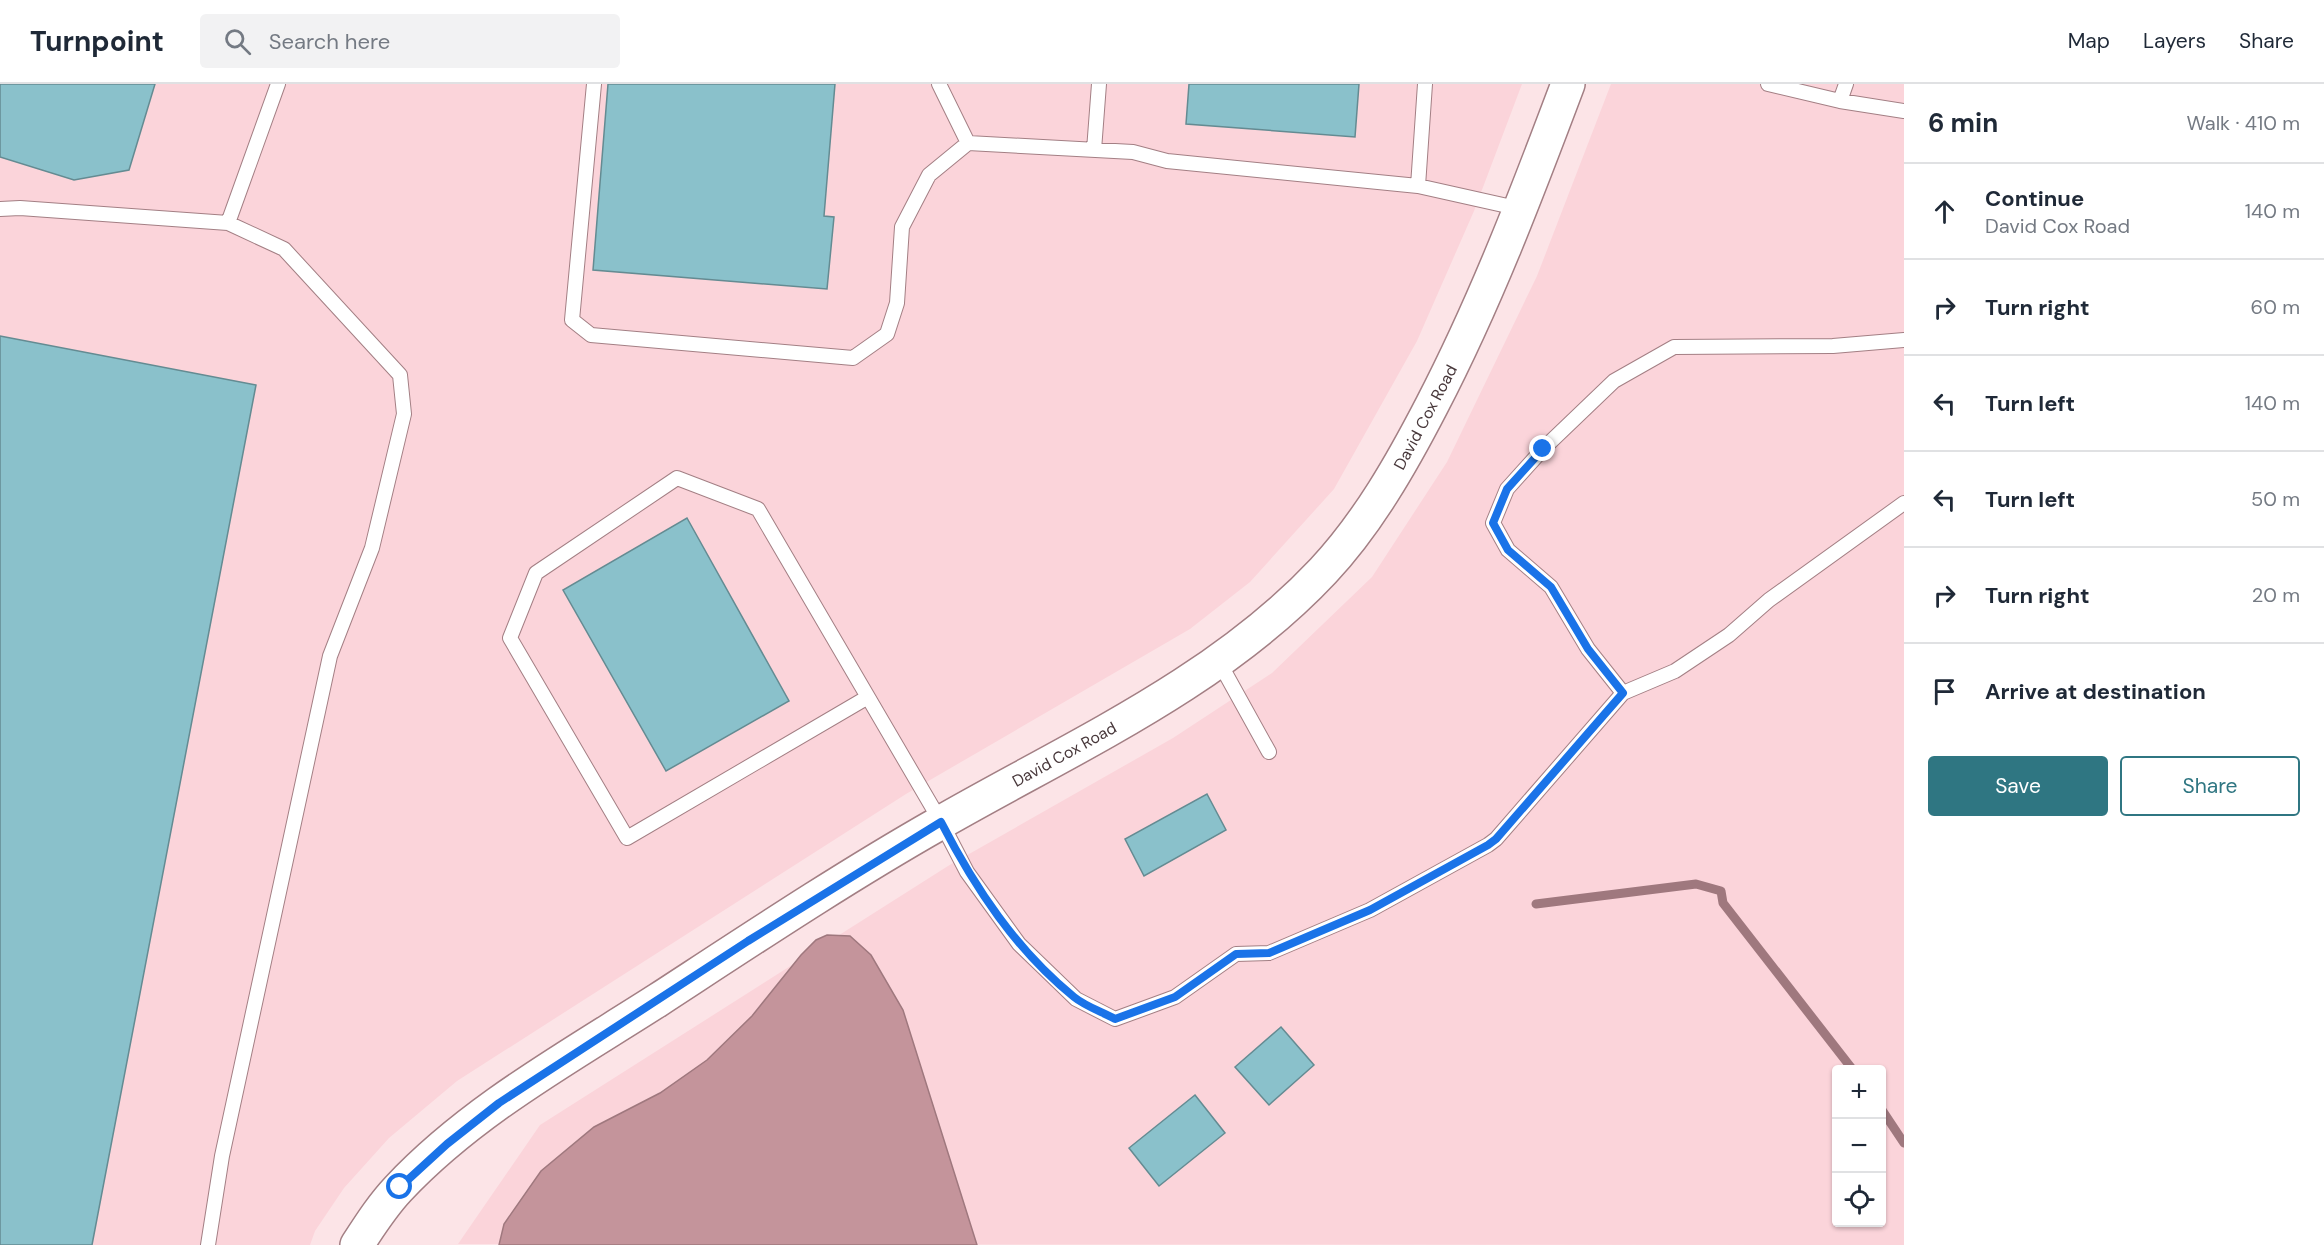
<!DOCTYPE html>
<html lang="en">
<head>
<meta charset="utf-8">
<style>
  body { margin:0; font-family:"DM Sans",sans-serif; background:#f2f2f3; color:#1f2937 }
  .controls { position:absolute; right:18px; bottom:18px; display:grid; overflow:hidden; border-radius:6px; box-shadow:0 2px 4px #0004 }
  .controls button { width:54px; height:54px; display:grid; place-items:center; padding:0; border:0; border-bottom:2px solid #e0e1e3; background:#fff; color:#1f2937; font:30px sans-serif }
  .stop { position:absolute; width:18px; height:18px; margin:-14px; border:4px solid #1a73e8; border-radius:50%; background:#fff }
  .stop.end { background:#1a73e8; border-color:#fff; box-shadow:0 2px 6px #0008 }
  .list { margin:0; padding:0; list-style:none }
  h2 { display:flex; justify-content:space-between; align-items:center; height:78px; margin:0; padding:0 24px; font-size:26px }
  h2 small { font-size:20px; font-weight:400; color:#747a83 }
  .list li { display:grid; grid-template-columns:39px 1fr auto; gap:18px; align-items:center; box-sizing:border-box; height:96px; padding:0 24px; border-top:2px solid #e0e1e3 }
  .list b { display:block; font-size:22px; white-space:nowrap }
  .list p { margin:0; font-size:20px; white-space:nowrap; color:#747a83 }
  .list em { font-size:20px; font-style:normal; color:#747a83 }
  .actions { display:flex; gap:12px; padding:18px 24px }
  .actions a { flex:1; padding:14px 0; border:2px solid #2f7682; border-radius:6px; text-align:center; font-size:21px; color:#2f7682 }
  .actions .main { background:#2f7682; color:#fff }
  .icon { flex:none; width:33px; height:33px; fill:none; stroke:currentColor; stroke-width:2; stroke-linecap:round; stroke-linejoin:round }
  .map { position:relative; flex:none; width:1904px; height:1161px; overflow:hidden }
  header { display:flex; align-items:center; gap:36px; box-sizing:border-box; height:84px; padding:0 30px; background:#fff; border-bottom:2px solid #e0e1e3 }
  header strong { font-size:28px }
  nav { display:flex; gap:33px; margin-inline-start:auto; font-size:21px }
  .search { width:420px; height:54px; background:#f2f2f3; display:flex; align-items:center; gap:15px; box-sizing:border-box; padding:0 21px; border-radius:6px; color:#747a83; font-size:22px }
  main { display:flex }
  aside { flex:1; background:#fff }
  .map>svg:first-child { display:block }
</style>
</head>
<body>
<header>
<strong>Turnpoint</strong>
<div class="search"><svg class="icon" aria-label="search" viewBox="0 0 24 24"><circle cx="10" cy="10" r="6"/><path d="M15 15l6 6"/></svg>Search here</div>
<nav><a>Map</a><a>Layers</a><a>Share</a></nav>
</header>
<main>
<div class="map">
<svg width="1904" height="1161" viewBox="0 0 1904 1161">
  <rect width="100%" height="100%" fill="#fce4e7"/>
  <path fill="#fbd4da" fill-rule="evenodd" d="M 0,0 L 1522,0 L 1474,127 L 1417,257 L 1334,405 L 1250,498 L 1190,545 L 906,710 L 457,997 L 389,1054 L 344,1104 L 315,1147 L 310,1161 L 0,1161 Z
    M 1611,0 L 1904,0 L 1904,1161 L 458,1160 L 540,1041 L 948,782 L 1173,654 L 1272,589 L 1372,493 L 1447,378 L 1537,192 ZM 1836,986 L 1882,986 L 1882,1138 L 1836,1138 Z"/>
  <path fill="#c4949b" stroke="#9f787e" stroke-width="1.5" d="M 827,851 L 850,852 L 871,871 L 903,926 L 977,1161 L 499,1161 L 504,1140 L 541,1087 L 594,1043 L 660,1009 L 707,976 L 752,932 L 801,871 L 816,856 Z"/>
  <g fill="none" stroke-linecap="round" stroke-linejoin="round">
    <path stroke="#9f787e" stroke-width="9" d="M 1536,820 L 1696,800 L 1721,807 L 1723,819 L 1853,986
      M 1882,1026 L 1904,1059"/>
  </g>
  <path fill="#8ac1cb" stroke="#648b92" stroke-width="1.5" d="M 0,0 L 155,0 L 129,86 L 74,96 L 0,73 Z
    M 608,0 L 835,0 L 824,132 L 834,133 L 827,205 L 593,186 Z
    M 1189,0 L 1359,0 L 1355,53 L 1186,40 Z
    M 0,252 L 256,301 L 92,1161 L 0,1161 Z
    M 687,434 L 789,617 L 666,687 L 563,506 Z
    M 1207,710 L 1226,746 L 1144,792 L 1125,755 Z
    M 1281,943 L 1314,981 L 1269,1021 L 1235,983 Z
    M 1195,1011 L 1225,1049 L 1159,1102 L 1129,1064 Z"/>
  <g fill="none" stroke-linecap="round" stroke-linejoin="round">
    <g stroke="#a37f84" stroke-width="16">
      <path id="service" d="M 594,0 L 572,236 L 591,251 L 853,274 L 887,250 L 897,219 L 902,143 L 929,91 L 968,59 L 1133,68 L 1167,77 L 1418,102 L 1521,125
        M 939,0 L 968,59
        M 1768,0 L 1840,17 L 1904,27
        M 1840,17 L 1846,0
        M 1094,66 L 1099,0
        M 1418,102 L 1425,0
        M 0,125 L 20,124 L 228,139 L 284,165 L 400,291 L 404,330 L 372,464 L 330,572 L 222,1072 L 208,1161
        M 228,139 L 278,0
        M 1218,576 L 1269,668
        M 1623,609 L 1588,565 L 1551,503 L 1508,466 L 1493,439 L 1507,405 L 1543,365 L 1614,297 L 1674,263 L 1833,262 L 1904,256
        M 868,613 L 627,754 L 510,554 L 536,489 L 677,394 L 758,425 L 941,738 L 967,788 L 1019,860 L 1076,915 L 1115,935 L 1175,913 L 1236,870 L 1269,869 L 1370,826 L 1488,761 L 1496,755 L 1623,609 L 1675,587 L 1729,551 L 1769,516 L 1904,419"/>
    </g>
    <g stroke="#a37f84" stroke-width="36">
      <path id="secondary" d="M 357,1161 C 370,1141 382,1122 398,1105 C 471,1027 569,973 658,916 C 750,856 843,794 938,740 C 1070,664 1217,600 1323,487 C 1368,439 1402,379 1432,321 C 1486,217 1527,109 1568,0"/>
    </g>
    <use href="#service" stroke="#fff" stroke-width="14"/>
    <use href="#secondary" stroke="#fff" stroke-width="33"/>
  </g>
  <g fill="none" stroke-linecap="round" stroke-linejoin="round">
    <path stroke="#1a73e8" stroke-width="8" d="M 400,1103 L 447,1060 L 499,1019 L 748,857 L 941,738 C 975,804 1016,866 1074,913 C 1085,922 1102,928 1115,935 L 1175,913 L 1236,870 L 1269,869 L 1370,826 L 1488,761 L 1496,755 L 1623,609 L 1588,565 L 1551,503 L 1508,466 L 1493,439 L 1507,405 L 1543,365"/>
  </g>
  <g text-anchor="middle" stroke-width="4.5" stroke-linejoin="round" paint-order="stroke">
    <g font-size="16" fill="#48383b" stroke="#fff">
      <text transform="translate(1425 333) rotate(-62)" y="6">David Cox Road</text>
      <text transform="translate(1064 670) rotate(-29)" y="6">David Cox Road</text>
    </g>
  </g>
</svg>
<div class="controls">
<button>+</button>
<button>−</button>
<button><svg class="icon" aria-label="locate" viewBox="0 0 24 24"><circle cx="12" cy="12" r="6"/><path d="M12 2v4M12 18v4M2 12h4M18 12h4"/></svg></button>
</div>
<div class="stop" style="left:400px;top:1103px"></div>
<div class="stop end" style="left:1543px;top:365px"></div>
</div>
<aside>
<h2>6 min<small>Walk · 410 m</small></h2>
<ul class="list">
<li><svg class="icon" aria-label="ahead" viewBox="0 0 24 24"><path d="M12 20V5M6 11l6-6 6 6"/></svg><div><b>Continue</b><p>David Cox Road</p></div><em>140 m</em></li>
<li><svg class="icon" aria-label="right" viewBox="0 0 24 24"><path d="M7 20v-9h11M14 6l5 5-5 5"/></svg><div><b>Turn right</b></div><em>60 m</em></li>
<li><svg class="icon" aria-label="left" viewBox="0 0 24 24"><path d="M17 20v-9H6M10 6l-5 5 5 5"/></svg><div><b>Turn left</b></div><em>140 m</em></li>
<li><svg class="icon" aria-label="left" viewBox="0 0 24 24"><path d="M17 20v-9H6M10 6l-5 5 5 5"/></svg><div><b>Turn left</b></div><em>50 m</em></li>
<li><svg class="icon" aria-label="right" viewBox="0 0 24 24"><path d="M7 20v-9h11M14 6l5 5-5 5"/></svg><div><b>Turn right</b></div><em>20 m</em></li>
<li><svg class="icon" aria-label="arrive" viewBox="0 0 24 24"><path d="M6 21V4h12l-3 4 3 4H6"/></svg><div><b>Arrive at destination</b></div></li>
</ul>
<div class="actions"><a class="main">Save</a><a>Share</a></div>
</aside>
</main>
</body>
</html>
